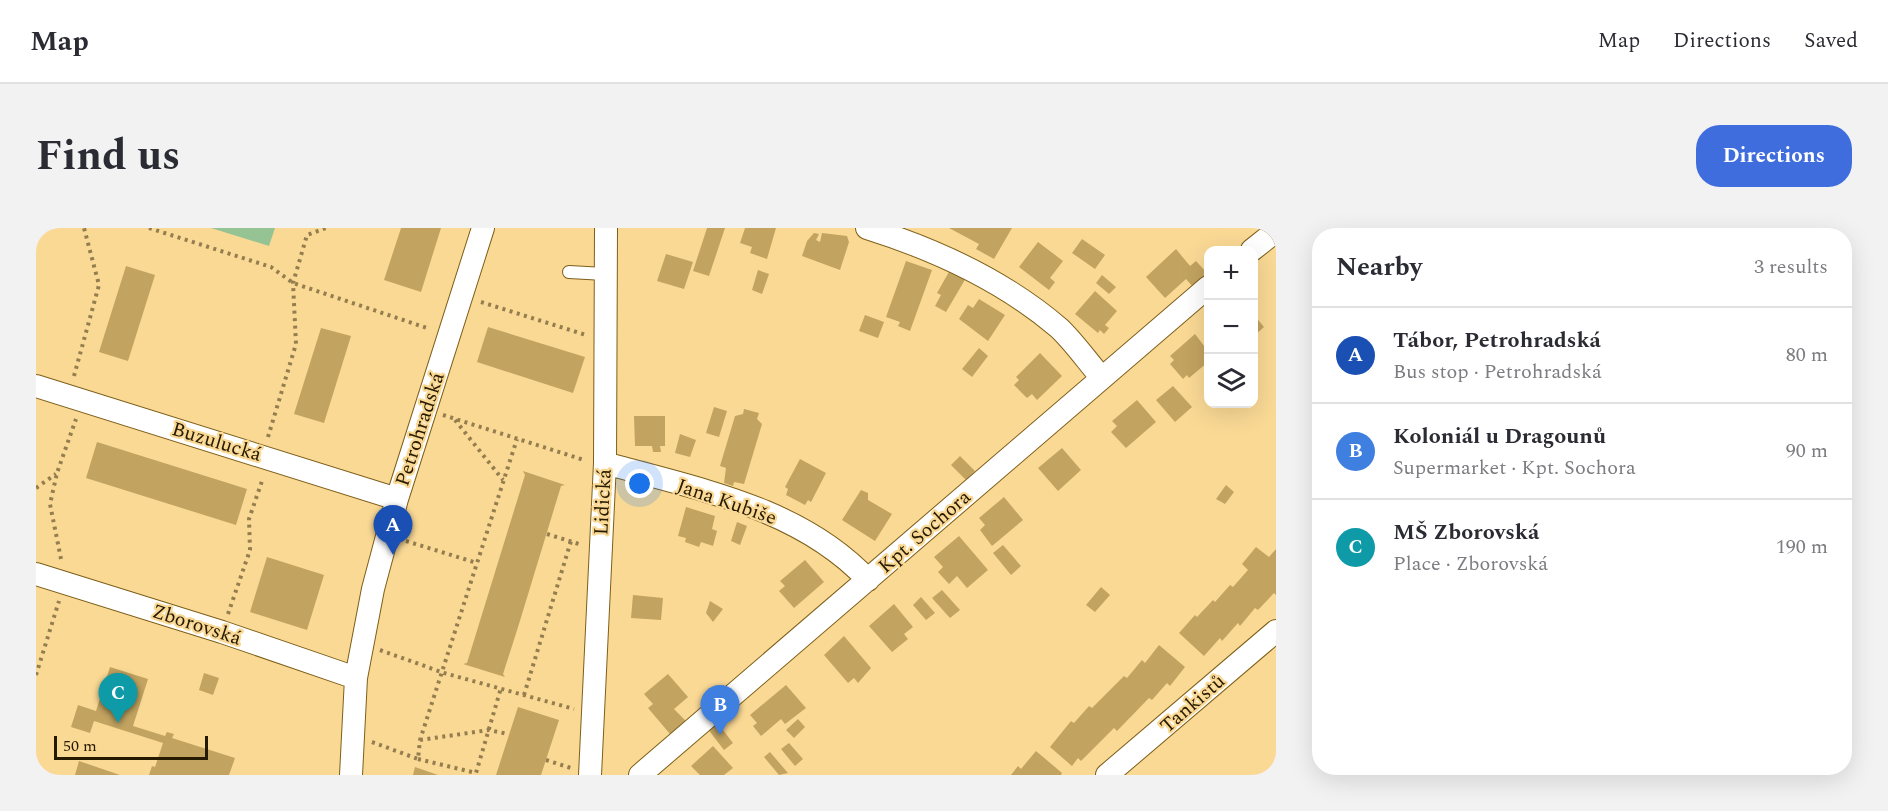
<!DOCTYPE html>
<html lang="en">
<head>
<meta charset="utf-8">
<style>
  body { margin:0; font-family:Spectral,serif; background:#f2f2f3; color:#2b2b33 }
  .controls { position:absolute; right:18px; top:18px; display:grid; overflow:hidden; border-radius:12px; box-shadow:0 6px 24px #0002 }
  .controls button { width:54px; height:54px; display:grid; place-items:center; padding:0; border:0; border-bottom:2px solid #e1e1e2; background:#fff; color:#2b2b33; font:30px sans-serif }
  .scale { position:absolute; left:18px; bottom:15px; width:154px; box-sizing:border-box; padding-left:6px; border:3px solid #251900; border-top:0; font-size:16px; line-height:21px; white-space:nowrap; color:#251900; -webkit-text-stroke:4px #fad995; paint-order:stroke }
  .you { position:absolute; left:604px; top:256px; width:21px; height:21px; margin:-15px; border:4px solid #fff; border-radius:50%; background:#1a73e8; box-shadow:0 0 0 9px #1a73e833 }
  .badge { display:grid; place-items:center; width:39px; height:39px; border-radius:50%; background:#3f6dde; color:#fff; font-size:20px; font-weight:700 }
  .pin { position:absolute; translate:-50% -50px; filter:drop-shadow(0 2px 3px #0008) }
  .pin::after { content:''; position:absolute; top:32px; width:21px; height:18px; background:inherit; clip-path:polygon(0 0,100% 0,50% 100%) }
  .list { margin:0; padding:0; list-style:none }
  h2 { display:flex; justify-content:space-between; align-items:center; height:78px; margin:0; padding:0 24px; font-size:26px }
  h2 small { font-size:20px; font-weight:400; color:#7c7c81 }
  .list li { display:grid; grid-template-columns:39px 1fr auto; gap:18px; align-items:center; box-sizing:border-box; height:96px; padding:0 24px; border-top:2px solid #e1e1e2 }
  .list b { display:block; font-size:22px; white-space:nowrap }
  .list p { margin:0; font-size:20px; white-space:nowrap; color:#7c7c81 }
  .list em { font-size:20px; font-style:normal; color:#7c7c81 }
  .icon { flex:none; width:33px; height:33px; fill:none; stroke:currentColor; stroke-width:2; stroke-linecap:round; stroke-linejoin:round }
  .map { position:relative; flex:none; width:1240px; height:547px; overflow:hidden; border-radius:24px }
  header { display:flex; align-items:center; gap:36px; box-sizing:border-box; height:84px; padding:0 30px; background:#fff; border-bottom:2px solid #e1e1e2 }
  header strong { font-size:28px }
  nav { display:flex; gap:33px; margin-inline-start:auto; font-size:21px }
  .intro { display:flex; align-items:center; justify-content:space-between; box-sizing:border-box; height:144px; padding:0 36px }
  h1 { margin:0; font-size:42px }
  .button { padding:15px 27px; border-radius:24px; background:#3f6dde; color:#fff; font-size:21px; font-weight:700 }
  main { display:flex; gap:36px; padding:0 36px }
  aside { flex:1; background:#fff; border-radius:24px; box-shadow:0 6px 24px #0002 }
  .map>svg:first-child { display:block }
</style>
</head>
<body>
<header>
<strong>Map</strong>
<nav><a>Map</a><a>Directions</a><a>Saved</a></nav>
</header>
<div class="intro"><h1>Find us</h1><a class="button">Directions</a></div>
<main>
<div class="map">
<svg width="1240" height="547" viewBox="0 0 1240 547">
  <rect width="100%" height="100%" fill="#fad995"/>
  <path fill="#95c394" d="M 175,0 L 239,0 L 233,18 Z"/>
  <path fill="#c2a360" d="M 365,0 L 405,0 L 385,64 L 348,52 Z
    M 671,0 L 689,0 L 673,48 L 657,43 Z
    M 709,0 L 740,0 L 731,31 L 714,25 L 716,19 L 704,15 Z
    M 913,0 L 976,0 L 958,31 L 940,21 L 943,16 Z
    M 778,5 L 783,6 L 780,12 L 784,14 L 786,5 L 811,8 L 813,14 L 804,42 L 766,28 L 771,13 Z
    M 1046,11 L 1069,27 L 1059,41 L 1036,25 Z
    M 1002,14 L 1027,33 L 1014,50 L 1019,54 L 1013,62 L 983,39 Z
    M 1140,21 L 1154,38 L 1160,33 L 1171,45 L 1157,59 L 1150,51 L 1129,70 L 1110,49 Z
    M 630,26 L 657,34 L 648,61 L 621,53 Z
    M 870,33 L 896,42 L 874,103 L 862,98 L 864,94 L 850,89 Z
    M 90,38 L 119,47 L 92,133 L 63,124 Z
    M 722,42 L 733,46 L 726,66 L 716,62 Z
    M 914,42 L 930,50 L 910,84 L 899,78 L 905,67 L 901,65 Z
    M 1066,47 L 1080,59 L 1073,66 L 1060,55 Z
    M 1059,63 L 1081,83 L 1069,97 L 1073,100 L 1068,106 L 1064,102 L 1062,105 L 1039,86 Z
    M 943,71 L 969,87 L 952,113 L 923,91 L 932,77 L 937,80 Z
    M 829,87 L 848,94 L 842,110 L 823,103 Z
    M 1218,87 L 1228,99 L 1218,108 Z
    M 452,99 L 549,129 L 537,165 L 441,134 Z
    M 285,100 L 315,108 L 288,195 L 258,186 Z
    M 1159,106 L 1172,123 L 1172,134 L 1153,150 L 1151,147 L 1147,151 L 1134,136 L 1138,132 L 1134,128 Z
    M 943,120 L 952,128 L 936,149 L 926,141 Z
    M 1004,125 L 1026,148 L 1001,172 L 996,166 L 991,170 L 978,157 L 983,152 L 980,149 Z
    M 1137,158 L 1156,179 L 1139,194 L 1120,172 Z
    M 1101,172 L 1120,194 L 1090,220 L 1075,204 L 1081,198 L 1076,193 Z
    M 678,179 L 691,183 L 683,209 L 670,205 Z
    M 708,181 L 723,185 L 721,191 L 726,196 L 708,256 L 698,254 L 697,258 L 688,255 L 690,240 L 684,238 L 699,188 L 707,186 Z
    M 598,188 L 629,188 L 629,218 L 624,218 L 625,224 L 617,224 L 616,218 L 599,218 Z
    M 644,206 L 660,212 L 654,229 L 639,225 Z
    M 61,214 L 211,261 L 200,297 L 50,250 Z
    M 1026,220 L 1045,242 L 1022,263 L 1002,240 Z
    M 924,228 L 939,243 L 930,252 L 915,237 Z
    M 764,231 L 790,245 L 775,274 L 772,272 L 769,277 L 750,267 L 752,261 L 749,259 Z
    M 487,243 L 529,257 L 525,258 L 483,396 L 467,446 L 469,449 L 427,436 L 431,435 L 489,247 Z
    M 1190,257 L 1198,264 L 1189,276 L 1180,271 Z
    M 825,262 L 832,265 L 832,272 L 856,286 L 839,313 L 806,292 Z
    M 968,269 L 987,292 L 956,318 L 944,302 L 949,297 L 943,290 Z
    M 650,279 L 679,288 L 676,301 L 681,303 L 677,318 L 665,314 L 663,319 L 649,314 L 650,310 L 642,308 Z
    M 701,294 L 711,298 L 704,317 L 695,313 Z
    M 923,308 L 952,342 L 931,360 L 921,348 L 913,356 L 902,344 L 907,339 L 898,329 Z
    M 967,317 L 985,338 L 975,347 L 957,325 Z
    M 1220,319 L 1233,329 L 1240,321 L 1240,367 L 1238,365 L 1222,382 L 1219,380 L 1204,398 L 1202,395 L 1186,413 L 1184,410 L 1168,428 L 1143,405 L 1159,387 L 1161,389 L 1177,372 L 1179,374 L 1194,357 L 1197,359 L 1212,342 L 1206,336 Z
    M 231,329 L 288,347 L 271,402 L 214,384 Z
    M 769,332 L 788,354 L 758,380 L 743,363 L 749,358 L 744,353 Z
    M 1065,359 L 1074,367 L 1059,384 L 1050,377 Z
    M 906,362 L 924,382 L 914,390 L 896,370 Z
    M 597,367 L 627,370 L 625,392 L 595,390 Z
    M 885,369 L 899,385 L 890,392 L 877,377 Z
    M 674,373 L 687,381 L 677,394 L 670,385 Z
    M 858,376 L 877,399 L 868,406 L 872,411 L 856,424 L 833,398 Z
    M 808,408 L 835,440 L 822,455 L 818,450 L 812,455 L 788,427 Z
    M 1123,417 L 1149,439 L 1134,458 L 1131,455 L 1116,472 L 1113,470 L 1081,503 L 1078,500 L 1045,533 L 1042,530 L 1036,538 L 1014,519 L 1035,493 L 1038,495 L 1053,478 L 1056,480 L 1088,448 L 1091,450 L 1106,432 L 1109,435 Z
    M 74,439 L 112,451 L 97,498 L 129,508 L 131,504 L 138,506 L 136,510 L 199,530 L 193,547 L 113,547 L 116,538 L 119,539 L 127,515 L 58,493 L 54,505 L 35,499 L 42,477 L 60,483 Z
    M 168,445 L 183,450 L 177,467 L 163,462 Z
    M 632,446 L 652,469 L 638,481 L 650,493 L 634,506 L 612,480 L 617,476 L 608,466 Z
    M 750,457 L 770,480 L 749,496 L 745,491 L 725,508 L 717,498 L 721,495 L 714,487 Z
    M 482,479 L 523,492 L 505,547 L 460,547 Z
    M 762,491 L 769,499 L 758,510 L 750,502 Z
    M 680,493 L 697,515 L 688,522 L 671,500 Z
    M 753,515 L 767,531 L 759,538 L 745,521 Z
    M 677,518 L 697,540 L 688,547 L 664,547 L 655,538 Z
    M 1000,523 L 1026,545 L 1025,547 L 975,547 L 982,538 L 985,541 Z
    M 734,524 L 752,545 L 743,547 L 728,529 Z
    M 43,533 L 84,547 L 39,547 Z
    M 379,539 L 402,547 L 377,547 Z"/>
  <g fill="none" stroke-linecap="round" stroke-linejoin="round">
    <g stroke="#7d5f19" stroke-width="14">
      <path id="service" d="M 533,44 L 569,46"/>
    </g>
    <g stroke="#7d5f19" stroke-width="24">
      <path id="minor" d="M 831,0 C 901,22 967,52 1023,100 C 1038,114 1051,133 1065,149
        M 1216,22 L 1240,3
        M 0,158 L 361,271
        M 569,235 C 660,261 764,279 832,352
        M 0,346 L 186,404 L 320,450
        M 315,547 L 320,450 L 337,361 L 361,271 L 447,0
        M 554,547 L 569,235 L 570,0
        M 604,547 L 1172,59
        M 1071,547 L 1240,403"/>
    </g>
    <path stroke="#947d4e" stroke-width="4" stroke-dasharray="3 4.5" stroke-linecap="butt" d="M 113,0 L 235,39 L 257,55 L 394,101
      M 445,74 L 550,107
      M 38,148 L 63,57 L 48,0
      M 407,187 L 548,232
      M 419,192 L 467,252
      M 232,209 L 260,116 L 257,55 L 271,7 L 290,0
      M 0,260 L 20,246
      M 511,306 L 546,317
      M 370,313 L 441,335
      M 25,331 L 14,276 L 21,245 L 40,191
      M 192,386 L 214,322 L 213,291 L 227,250
      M 344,422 L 408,445 L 538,481
      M 0,447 L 23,373
      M 488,467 L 535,313
      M 384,512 L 453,502 L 472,506
      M 336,514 L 382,531 L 384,512 L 481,211
      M 382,531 L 440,545 L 465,460
      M 510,532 L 535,540"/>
    <use href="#service" stroke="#fff" stroke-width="12"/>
    <use href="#minor" stroke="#fff" stroke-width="22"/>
  </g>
  <g text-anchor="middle" stroke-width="4.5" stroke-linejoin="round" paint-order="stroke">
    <g font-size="20" fill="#251900" stroke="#fad995">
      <text transform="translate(383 201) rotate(-72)" y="7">Petrohradská</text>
      <text transform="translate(181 213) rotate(17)" y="7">Buzulucká</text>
      <text transform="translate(691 273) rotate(19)" y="7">Jana Kubiše</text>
      <text transform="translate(566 274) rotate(-87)" y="7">Lidická</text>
      <text transform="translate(888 303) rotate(-41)" y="7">Kpt. Sochora</text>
      <text transform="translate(161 396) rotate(18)" y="7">Zborovská</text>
      <text transform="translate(1156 475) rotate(-41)" y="7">Tankistů</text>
    </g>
  </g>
</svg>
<div class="controls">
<button>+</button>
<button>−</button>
<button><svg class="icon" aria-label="layers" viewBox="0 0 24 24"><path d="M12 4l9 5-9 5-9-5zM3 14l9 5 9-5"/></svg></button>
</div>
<div class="scale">50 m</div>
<div class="you"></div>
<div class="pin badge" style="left:357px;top:327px;background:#1a4fb4">A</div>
<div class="pin badge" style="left:684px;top:507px;background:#3f7fe0">B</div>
<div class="pin badge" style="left:82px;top:495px;background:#0f9aa8">C</div>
</div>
<aside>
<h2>Nearby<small>3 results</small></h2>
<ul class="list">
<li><span class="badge" style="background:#1a4fb4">A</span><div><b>Tábor, Petrohradská</b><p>Bus stop · Petrohradská</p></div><em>80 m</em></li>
<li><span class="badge" style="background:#3f7fe0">B</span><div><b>Koloniál u Dragounů</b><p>Supermarket · Kpt. Sochora</p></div><em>90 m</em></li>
<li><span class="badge" style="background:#0f9aa8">C</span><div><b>MŠ Zborovská</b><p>Place · Zborovská</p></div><em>190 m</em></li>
</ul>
</aside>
</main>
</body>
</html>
